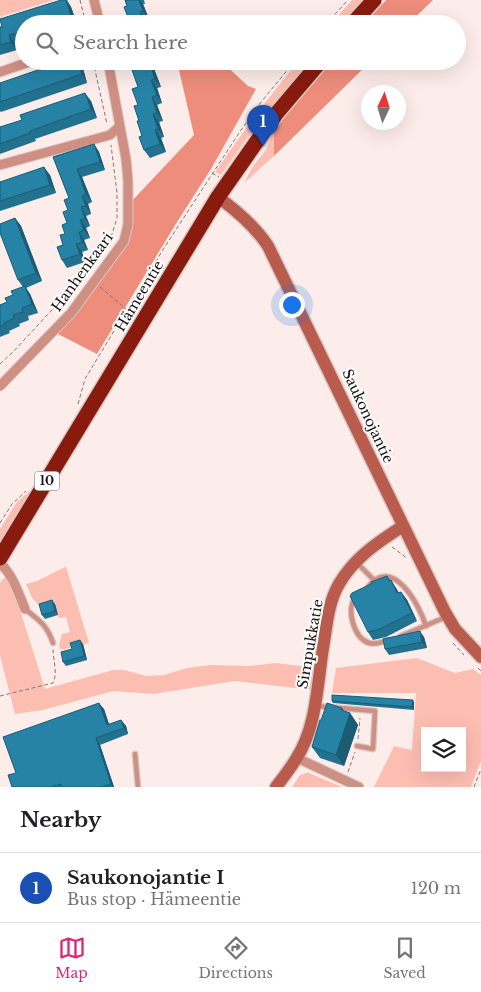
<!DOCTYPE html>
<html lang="en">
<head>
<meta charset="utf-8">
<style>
  body { margin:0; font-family:"Libre Baskerville",serif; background:#f6f6f6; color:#202124 }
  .controls { position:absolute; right:15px; bottom:15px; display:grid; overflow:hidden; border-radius:0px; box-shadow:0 5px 20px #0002 }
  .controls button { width:45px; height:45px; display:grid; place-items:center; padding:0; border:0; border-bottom:1px solid #e0e0e0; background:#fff; color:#202124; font:25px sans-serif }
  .compass { position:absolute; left:361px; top:85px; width:45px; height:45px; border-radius:50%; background:#fff; box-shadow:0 5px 20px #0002; rotate:4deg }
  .you { position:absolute; left:291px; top:304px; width:18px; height:18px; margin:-12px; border:4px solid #fff; border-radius:50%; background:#1a73e8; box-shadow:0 0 0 8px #1a73e833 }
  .badge { display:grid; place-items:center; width:32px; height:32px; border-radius:50%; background:#db2777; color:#fff; font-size:16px; font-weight:700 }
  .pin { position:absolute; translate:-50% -41px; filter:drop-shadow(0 1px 2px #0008) }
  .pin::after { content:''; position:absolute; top:26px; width:18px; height:15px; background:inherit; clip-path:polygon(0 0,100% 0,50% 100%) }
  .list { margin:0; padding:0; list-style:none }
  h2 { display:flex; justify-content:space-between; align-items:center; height:65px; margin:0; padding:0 20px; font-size:21px }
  h2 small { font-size:16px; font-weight:400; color:#757577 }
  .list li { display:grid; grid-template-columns:32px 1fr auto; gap:15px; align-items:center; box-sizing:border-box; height:70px; padding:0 20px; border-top:1px solid #e0e0e0 }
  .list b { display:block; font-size:19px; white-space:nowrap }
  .list p { margin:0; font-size:16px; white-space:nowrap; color:#757577 }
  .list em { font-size:16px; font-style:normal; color:#757577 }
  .icon { flex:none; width:28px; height:28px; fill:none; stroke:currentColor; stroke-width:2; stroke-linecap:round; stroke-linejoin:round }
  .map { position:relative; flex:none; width:481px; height:787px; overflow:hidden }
  .search { position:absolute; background:#fff; box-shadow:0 5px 20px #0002; left:15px; right:15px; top:15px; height:55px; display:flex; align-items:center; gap:12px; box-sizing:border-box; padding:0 18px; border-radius:28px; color:#757577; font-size:19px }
  .sheet { height:135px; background:#fff }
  nav { display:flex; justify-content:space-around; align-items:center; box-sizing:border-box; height:70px; border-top:1px solid #e0e0e0; background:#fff; font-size:14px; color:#757577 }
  nav a { display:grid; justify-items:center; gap:2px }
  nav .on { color:#db2777 }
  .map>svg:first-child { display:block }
</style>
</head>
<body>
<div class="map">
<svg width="481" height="787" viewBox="0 0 481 787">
  <rect width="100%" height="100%" fill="#fcedea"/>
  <path fill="#fdbeb2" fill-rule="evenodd" d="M 0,0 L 54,0 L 0,17 Z
    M 352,0 L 367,0 L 345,24 L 331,24 Z
    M 298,61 L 311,61 L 248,137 L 221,175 L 215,172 L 254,117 Z
    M 274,130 L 274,156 L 244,183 L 253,166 L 266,150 Z
    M 81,408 L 79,415 L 0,546 L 0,529 L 17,502 L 32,489 Z
    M 65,567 L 66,567 L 89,643 L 61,650 L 59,645 L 62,634 L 70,632 L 66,617 L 59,618 L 55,604 L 42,608 L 32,598 L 26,584 L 37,581 Z
    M 7,574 L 20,610 L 45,689 L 113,670 L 124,670 L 147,676 L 164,675 L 187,668 L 210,665 L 249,666 L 276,663 L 315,668 L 312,690 L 235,681 L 154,694 L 113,691 L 43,710 L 15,714 L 0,655 L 0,583 Z
    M 417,658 L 455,673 L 473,669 L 481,675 L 481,761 L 471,787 L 374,787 L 394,746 L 412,750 L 416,693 L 332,693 L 336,668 ZM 425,731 L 462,731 L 462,768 L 425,768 Z
    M 309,772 L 309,773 L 342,787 L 292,787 L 300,775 Z"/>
  <path fill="#ef8d7c" d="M 386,0 L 433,0 L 408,24 L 364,24 Z
    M 177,61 L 221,61 L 248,86 L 256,89 L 211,169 L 177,222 L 97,354 L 54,332 L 124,241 L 129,204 L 194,135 Z
    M 332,61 L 371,61 L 274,156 L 274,130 L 298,98 Z"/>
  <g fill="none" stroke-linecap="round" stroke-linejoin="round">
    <g stroke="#d8cac7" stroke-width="7">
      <path id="lane" d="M 357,563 L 374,580
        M 367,588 C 392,554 419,604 426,626
        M 355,598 C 346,610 354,638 369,643 C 375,645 382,642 388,640
        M 25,609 C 39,620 47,625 53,643
        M 401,636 L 446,617
        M 316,706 L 375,711 L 373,749 L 357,746
        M 135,754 L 138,787"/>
    </g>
    <g stroke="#d8cac7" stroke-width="11">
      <path id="street" d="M 94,0 L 100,24
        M 0,72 L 32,61
        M 0,165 L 110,135 L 120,126
        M 0,386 L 71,313 L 124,241 L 128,224 L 128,181 L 126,159 L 108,61
        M 0,563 C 13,575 18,592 25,609
        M 297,758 L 359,787"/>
    </g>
    <g stroke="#d8cac7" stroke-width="15">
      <path id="secondary" d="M 218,197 C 237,211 255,226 268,246 L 445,612 L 455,629 L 481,657
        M 276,787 C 283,778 290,769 296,759 C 318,725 317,681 324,642 C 327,622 329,601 339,584 C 354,558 378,542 403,526"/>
    </g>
    <g stroke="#d8cac7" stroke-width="18">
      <path id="highway" d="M 352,24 L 374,0
        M 0,558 L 218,197 L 276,114 L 321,61"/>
    </g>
    <path stroke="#827775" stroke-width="1" stroke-dasharray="4 2.5" stroke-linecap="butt" d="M 80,0 L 86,24
      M 326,24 L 348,0
      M 93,61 L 107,124
      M 212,173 L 219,177
      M 100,287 L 126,309
      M 0,364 L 13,352 L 74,286 L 106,246 L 112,234 L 117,218 L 117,193 L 111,145
      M 78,404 L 85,379 L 164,248 L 239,133 L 261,102 L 295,61
      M 0,523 L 12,504 L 26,491
      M 392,547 L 407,558
      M 453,643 L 464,655
      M 478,668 L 481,671
      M 0,696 L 53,683 C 58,674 53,659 53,649
      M 358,739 L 360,718
      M 348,772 L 355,752
      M 474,787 L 481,769"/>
    <use href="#lane" stroke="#d08f83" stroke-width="4.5"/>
    <use href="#street" stroke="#d08f83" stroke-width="9"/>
    <use href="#secondary" stroke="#ba5c4d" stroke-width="12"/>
    <use href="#highway" stroke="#881b0e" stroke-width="15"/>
  </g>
  <path fill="#22718f" d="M 67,0 L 71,7 L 77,24 L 24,24 L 24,41 L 15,44 L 17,50 L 0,55 L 0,27 Z
    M 125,0 L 144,0 L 145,4 L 143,4 L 149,19 L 145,21 L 147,24 L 127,24 L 129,20 L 127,6 Z
    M 134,61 L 155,61 L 156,65 L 153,66 L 161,87 L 157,88 L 162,103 L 157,105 L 163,121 L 159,122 L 164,137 L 161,138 L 166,152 L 150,158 L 144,150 L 139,121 L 137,69 Z
    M 82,65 L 87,83 L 1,112 L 0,111 L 0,83 Z
    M 91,101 L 97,118 L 35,139 L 36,141 L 0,154 L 0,127 Z
    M 94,144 L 99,152 L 105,170 L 82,177 L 92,202 L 88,204 L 91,214 L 86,216 L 90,226 L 86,228 L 90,238 L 84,240 L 88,250 L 82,252 L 85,262 L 67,268 L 62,260 L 65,234 L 67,223 L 69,198 L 53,157 Z
    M 50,175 L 56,193 L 0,211 L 0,182 Z
    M 15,218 L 21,226 L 42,281 L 26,288 L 30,294 L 38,313 L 28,316 L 29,320 L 19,324 L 20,326 L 9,331 L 10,333 L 0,337 L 0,305 L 7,302 L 13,295 L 23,287 L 18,280 Z
    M 387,576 L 396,588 L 399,593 L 401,592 L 407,600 L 417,621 L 386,637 L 373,640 L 368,632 Z
    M 55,604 L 58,615 L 45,619 L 42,615 Z
    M 424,637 L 427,648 L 389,655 L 385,649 Z
    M 83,644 L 87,660 L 66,666 L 63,662 L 72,649 Z
    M 332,701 L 414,702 L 414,710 L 333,703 Z
    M 104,709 L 109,724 L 121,720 L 126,726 L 128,734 L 100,745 L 114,787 L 12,787 L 16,773 Z
    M 344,711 L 350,713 L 358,725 L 344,766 L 320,758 L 312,747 L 321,720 Z"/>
  <path fill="#1b5c74" d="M 66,0 L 71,7 L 77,24 L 71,16 Z
    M 139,0 L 140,0 L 143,4 L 149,19 L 143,11 Z
    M 140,12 L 145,21 L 147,24 L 144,24 Z
    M 9,35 L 15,44 L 17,50 L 11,42 Z
    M 77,61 L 79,61 L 82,65 L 87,83 L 82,74 Z
    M 149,61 L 150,61 L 153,66 L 161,87 L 155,79 Z
    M 151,80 L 157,88 L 162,103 L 157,95 Z
    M 85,93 L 91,101 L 97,118 L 91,109 Z
    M 152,97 L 157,105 L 163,121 L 157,113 Z
    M 153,114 L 159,122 L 164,137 L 158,129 Z
    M 155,130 L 161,138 L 166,152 L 160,144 Z
    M 94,144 L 99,152 L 105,170 L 100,162 Z
    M 44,167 L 50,175 L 56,193 L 50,185 Z
    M 77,169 L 82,177 L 92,202 L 86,194 Z
    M 82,196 L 88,204 L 91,214 L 86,206 Z
    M 81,207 L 86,216 L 90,226 L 85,218 Z
    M 15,218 L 21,226 L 42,281 L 36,273 Z
    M 80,220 L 86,228 L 90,238 L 84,230 Z
    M 79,232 L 84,240 L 88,250 L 82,242 Z
    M 76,244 L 82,252 L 85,262 L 80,254 Z
    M 25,286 L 30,294 L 38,313 L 32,304 Z
    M 391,580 L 396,588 L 403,601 L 397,593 Z
    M 401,592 L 407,600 L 417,621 L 412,613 Z
    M 52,600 L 55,604 L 58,615 L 55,611 Z
    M 420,631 L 424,637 L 427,648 L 422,642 Z
    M 80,640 L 83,644 L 87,660 L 84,656 Z
    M 413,700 L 414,702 L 414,710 L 412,707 Z
    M 99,703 L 104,709 L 111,731 L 107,725 Z
    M 342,708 L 348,717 L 350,713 L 358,725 L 344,766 L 336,755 Z
    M 121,720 L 126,726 L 128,734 L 124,728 Z
    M 96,738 L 100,745 L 114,787 L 113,787 L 111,784 Z"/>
  <path fill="#2783a6" stroke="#1b5c74" d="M 61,0 L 66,0 L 71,16 L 46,24 L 24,24 L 24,31 L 9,35 L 11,42 L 0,45 L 0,27 L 2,27 L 0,19 Z
    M 125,0 L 139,0 L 143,11 L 140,12 L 144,24 L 127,24 L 126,21 L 129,20 L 124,7 L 127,6 Z
    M 64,61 L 77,61 L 82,74 L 0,102 L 0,83 Z
    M 134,61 L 149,61 L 155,79 L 151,80 L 157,95 L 152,97 L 157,113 L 153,114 L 158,129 L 155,130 L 160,144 L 144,150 L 139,137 L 142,136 L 137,121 L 139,121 L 134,106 L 138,105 L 132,89 L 138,87 L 132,70 L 137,69 Z
    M 85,93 L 91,109 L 30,131 L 30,133 L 0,144 L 0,127 L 22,120 L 20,115 Z
    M 94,144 L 100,162 L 77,169 L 86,194 L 82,196 L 86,206 L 81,207 L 85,218 L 80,220 L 84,230 L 79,232 L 82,242 L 76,244 L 80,254 L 62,260 L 57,247 L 63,245 L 60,235 L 65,234 L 62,225 L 67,223 L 63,212 L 68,210 L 64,200 L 69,198 L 53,157 Z
    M 44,167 L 50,185 L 0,201 L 0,182 Z
    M 15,218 L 36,273 L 18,280 L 0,233 L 0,224 Z
    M 25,286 L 32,304 L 22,308 L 23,312 L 13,315 L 14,318 L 4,323 L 4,325 L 0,327 L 0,305 L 7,302 L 5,298 L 13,295 L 11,291 Z
    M 387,576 L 389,581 L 391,580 L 397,593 L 401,592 L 412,613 L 380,629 L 368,632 L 350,596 L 352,593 L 371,584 L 371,582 Z
    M 52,600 L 55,611 L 42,615 L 39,604 Z
    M 420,631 L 422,642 L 385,649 L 383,639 Z
    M 80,640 L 84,656 L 63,662 L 61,652 L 72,649 L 70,643 Z
    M 332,695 L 413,700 L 412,707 L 332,701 Z
    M 99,703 L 107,725 L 121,720 L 124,728 L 96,738 L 111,784 L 101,787 L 62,787 L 61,784 L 51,787 L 12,787 L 8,775 L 16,773 L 3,737 Z
    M 327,703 L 342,708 L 341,710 L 350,713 L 336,755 L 312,747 L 320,720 L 321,720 Z"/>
  <g text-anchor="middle" stroke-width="4" stroke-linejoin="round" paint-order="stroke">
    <rect fill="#fefefe" stroke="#5e5857" stroke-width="1" x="34.5" y="471.5" width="25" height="19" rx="4"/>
    <g font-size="12" font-weight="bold" fill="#19110f">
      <text x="47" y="485">10</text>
    </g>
    <g font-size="14" fill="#19110f" stroke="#fefefe">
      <text transform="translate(82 272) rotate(-54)" y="5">Hanhenkaari</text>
      <text transform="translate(139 296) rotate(-59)" y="5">Hämeentie</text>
      <text transform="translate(368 416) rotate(65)" y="5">Saukonojantie</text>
      <text transform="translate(310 644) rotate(-80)" y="5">Simpukkatie</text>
    </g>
  </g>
</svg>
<div class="controls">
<button><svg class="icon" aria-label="layers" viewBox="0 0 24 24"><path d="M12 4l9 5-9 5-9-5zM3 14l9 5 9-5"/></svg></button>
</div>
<svg class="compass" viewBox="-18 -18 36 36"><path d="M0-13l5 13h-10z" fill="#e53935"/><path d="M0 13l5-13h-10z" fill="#757577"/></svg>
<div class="you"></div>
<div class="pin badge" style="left:263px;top:146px;background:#1a4fb4">1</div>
<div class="search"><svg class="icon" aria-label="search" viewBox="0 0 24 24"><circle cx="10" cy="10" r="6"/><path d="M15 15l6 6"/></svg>Search here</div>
</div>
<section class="sheet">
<h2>Nearby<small></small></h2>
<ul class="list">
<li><span class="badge" style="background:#1a4fb4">1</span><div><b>Saukonojantie I</b><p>Bus stop · Hämeentie</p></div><em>120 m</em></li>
</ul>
</section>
<nav>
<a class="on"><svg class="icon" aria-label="map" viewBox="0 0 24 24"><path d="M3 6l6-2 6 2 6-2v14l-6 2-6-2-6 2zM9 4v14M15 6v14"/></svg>Map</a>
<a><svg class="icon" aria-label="directions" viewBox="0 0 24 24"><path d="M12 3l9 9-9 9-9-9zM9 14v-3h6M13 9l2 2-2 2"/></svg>Directions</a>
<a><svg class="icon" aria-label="saved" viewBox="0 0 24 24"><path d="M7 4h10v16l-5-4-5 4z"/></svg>Saved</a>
</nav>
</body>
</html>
